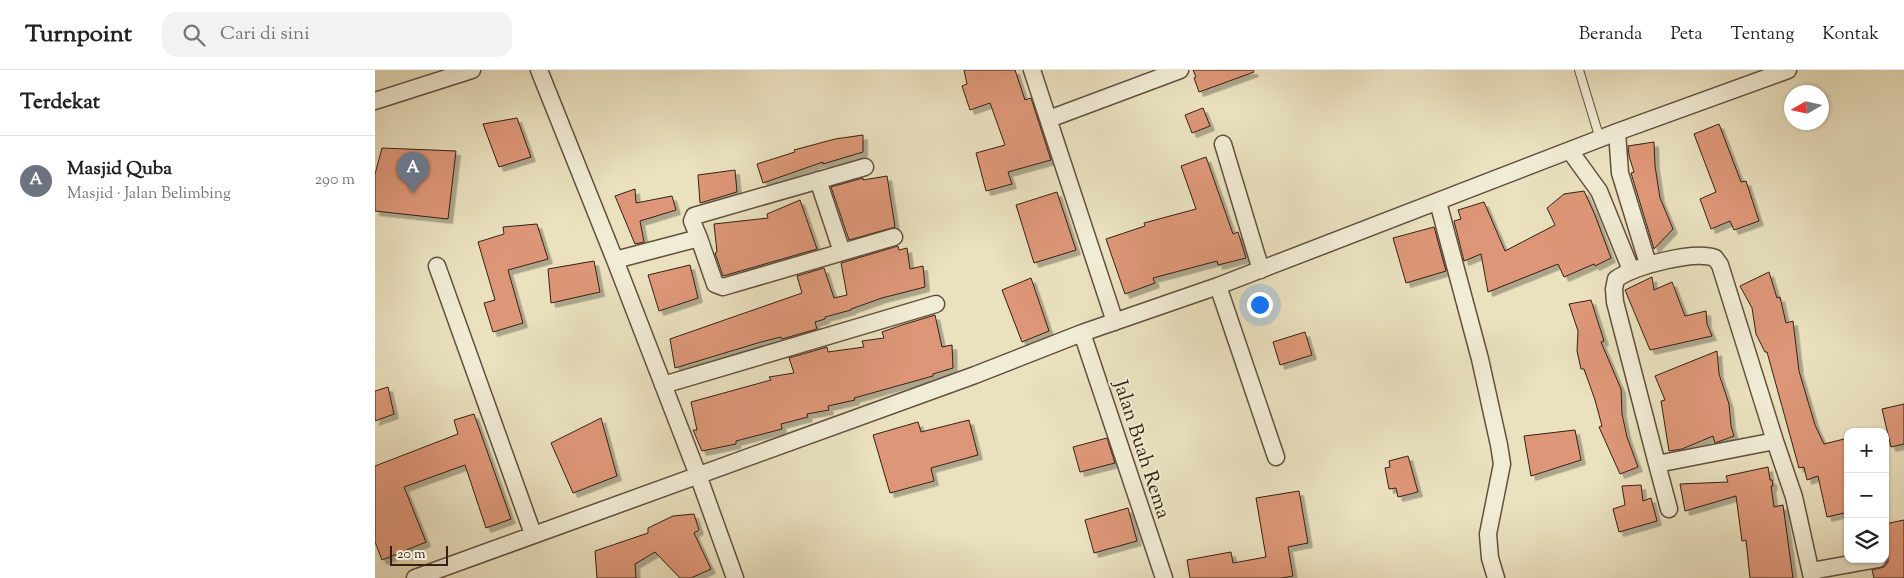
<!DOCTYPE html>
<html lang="id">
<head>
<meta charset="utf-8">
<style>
  body { margin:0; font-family:"Sorts Mill Goudy",serif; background:#f2f2f2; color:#222 }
  .controls { position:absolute; right:15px; bottom:15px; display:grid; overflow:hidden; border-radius:10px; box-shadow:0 1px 4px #0004 }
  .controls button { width:45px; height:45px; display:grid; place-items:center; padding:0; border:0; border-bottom:1px solid #e0e0e0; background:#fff; color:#222; font:25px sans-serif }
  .compass { position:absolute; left:1409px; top:15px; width:45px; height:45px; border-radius:50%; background:#fff; box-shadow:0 1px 4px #0004; rotate:261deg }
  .scale { position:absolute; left:15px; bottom:12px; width:58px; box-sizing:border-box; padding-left:5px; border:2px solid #352013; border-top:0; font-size:14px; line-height:18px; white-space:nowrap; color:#352013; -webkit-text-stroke:4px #f1ecd5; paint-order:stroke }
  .you { position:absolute; left:884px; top:234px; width:18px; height:18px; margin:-12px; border:4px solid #fff; border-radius:50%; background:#1a73e8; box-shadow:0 0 0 8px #1a73e833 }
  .badge { display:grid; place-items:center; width:32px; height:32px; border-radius:50%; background:#111827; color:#fff; font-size:16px; font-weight:700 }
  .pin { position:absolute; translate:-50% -41px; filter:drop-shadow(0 1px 2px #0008) }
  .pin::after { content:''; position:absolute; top:26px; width:18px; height:15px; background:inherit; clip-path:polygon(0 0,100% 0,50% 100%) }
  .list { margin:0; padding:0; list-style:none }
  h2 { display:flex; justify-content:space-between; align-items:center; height:65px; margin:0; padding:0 20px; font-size:21px }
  h2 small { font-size:16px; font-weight:400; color:#767676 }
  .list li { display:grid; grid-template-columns:32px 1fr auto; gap:15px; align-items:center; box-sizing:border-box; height:90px; padding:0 20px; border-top:1px solid #e0e0e0 }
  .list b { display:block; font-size:19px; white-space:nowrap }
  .list p { margin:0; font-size:16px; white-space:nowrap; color:#767676 }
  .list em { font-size:16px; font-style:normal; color:#767676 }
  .icon { flex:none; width:28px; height:28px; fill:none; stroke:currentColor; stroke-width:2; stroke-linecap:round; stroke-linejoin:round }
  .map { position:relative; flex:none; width:1529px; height:508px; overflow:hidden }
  header { display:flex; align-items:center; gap:30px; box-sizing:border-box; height:70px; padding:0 25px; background:#fff; border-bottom:1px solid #e0e0e0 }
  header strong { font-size:24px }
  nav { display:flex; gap:28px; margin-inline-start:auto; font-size:18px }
  .search { width:350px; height:45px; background:#f2f2f2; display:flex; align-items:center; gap:12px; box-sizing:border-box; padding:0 18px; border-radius:15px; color:#767676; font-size:19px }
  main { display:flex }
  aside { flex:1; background:#fff }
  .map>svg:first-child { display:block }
</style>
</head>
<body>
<header>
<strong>Turnpoint</strong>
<div class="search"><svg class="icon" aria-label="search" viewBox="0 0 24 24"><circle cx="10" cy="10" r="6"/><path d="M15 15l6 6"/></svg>Cari di sini</div>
<nav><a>Beranda</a><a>Peta</a><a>Tentang</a><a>Kontak</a></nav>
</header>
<main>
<aside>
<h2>Terdekat<small></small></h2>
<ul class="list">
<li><span class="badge" style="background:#6b7280">A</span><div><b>Masjid Quba</b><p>Masjid · Jalan Belimbing</p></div><em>290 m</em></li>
</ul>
</aside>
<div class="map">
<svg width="1529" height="508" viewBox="0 0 1529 508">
  <defs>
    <filter id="shadow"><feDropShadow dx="4.5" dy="4.5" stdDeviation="0" flood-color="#0004"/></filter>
  </defs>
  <rect width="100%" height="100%" fill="#eae1bf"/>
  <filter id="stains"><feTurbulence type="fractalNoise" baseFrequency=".004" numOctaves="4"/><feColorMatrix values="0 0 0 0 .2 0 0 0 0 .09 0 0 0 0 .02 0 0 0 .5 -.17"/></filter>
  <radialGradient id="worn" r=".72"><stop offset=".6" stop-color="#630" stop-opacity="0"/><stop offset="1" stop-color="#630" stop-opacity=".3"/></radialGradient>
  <path fill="#dd9778" stroke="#352013" filter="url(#shadow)" d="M 589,0 L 640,0 L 650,30 L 656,28 L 676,90 L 633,102 L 637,114 L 611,121 L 601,83 L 630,75 L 615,33 L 595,40 L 587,16 L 592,14 Z
    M 818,0 L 878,0 L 879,2 L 824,22 L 819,8 L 821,7 Z
    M 828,38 L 835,56 L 817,63 L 810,45 Z
    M 142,48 L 156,87 L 124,97 L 108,54 Z
    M 1344,54 L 1366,112 L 1371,111 L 1384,151 L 1359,160 L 1355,151 L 1336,159 L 1325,129 L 1341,122 L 1319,64 Z
    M 488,65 L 488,82 L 448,94 L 448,92 L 388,113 L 382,94 L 420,82 L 419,80 L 460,69 Z
    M 1279,72 L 1280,96 L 1285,128 L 1298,159 L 1279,179 L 1256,103 L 1259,102 L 1254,86 L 1253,76 Z
    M 7,78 L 81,81 L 73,149 L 0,141 L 0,104 Z
    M 831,87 L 858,164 L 863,162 L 871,188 L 843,195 L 842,191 L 778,208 L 780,213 L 750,224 L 731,169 L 770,156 L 769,153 L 821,139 L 806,96 Z
    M 360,100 L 362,122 L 325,133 L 323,105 Z
    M 512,106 L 520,157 L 474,170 L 456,117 L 488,108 L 488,110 Z
    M 260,119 L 261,133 L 297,126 L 301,140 L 265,151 L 269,172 L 260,174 L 240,126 Z
    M 1209,121 L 1220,145 L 1236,188 L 1220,196 L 1219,194 L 1189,207 L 1183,194 L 1113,222 L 1106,184 L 1089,191 L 1079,151 L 1086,149 L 1083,140 L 1109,132 L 1130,181 L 1180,155 L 1172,138 L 1189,124 Z
    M 682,122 L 701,180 L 659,193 L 641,135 Z
    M 425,130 L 442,179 L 348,206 L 340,183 L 342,182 L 339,154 L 393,148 L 392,144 Z
    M 162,154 L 173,189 L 133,200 L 148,253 L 118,262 L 109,233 L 120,230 L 103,172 L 129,164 L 128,157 Z
    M 1059,157 L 1071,201 L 1031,213 L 1018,168 Z
    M 523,176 L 524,180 L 532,178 L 535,199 L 548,196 L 550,217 L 507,228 L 476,239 L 476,240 L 450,247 L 450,249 L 440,252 L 442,259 L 407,269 L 406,267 L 386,272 L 300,298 L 295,269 L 427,223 L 422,206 L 449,198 L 459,228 L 472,225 L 466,193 Z
    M 219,191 L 225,222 L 176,233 L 173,199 Z
    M 315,195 L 323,228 L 284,241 L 273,205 Z
    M 1394,202 L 1402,228 L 1405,227 L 1411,253 L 1418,251 L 1424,301 L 1440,355 L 1449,374 L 1473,368 L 1473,442 L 1452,447 L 1443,406 L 1432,410 L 1429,397 L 1424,398 L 1392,282 L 1390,282 L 1381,264 L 1377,238 L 1365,216 Z
    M 1277,207 L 1279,220 L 1297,212 L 1310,246 L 1331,241 L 1332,254 L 1337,266 L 1275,280 L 1250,220 Z
    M 656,208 L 674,261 L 647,272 L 627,220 Z
    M 1216,230 L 1229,271 L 1226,272 L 1246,319 L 1247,344 L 1252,367 L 1263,397 L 1245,404 L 1224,357 L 1227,356 L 1220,330 L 1209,299 L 1206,299 L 1202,281 L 1203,261 L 1194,234 Z
    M 560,245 L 567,277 L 577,275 L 578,298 L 558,304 L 558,306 L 479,328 L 480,330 L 453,336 L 454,340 L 432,344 L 433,347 L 406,354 L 407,359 L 361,371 L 361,374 L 327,381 L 318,360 L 322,360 L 316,332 L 396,310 L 394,307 L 419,303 L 414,288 L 452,277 L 453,282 L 489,277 L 487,271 L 509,268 L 507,262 L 527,255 Z
    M 930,262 L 937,285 L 905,295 L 898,272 Z
    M 1342,281 L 1344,304 L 1354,334 L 1356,356 L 1359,366 L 1340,373 L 1338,366 L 1307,379 L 1294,381 L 1286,331 L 1290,330 L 1280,306 Z
    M 13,317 L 19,344 L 0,351 L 0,321 Z
    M 1529,334 L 1529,374 L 1516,377 L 1507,339 Z
    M 99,344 L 136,449 L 111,458 L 90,395 L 29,417 L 51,472 L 7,490 L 0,472 L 0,396 L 83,364 L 79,350 Z
    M 226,348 L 242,406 L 198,423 L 176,373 Z
    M 594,350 L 603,385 L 556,398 L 559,411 L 515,423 L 498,365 L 543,352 L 546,362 Z
    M 1200,360 L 1206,390 L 1156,406 L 1149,366 Z
    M 732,368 L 740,393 L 705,402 L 698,377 Z
    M 1033,386 L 1043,422 L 1023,427 L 1021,418 L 1014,419 L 1010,398 L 1015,397 L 1014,391 Z
    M 1393,397 L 1395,410 L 1397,410 L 1398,416 L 1396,416 L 1399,437 L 1408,435 L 1418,508 L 1375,508 L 1371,470 L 1367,471 L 1361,426 L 1310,441 L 1305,414 L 1353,412 L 1351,406 Z
    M 1266,415 L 1268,431 L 1276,428 L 1282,451 L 1244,462 L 1238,439 L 1250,435 L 1247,416 Z
    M 924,421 L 933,473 L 913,477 L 918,506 L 906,508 L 815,508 L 812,490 L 856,482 L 858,493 L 891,487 L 881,428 Z
    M 753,438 L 762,471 L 719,483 L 710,450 Z
    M 319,444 L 324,460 L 319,463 L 336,499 L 316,508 L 305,508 L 280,482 L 260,494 L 261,508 L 222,508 L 220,481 L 273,463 L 273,458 L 298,446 Z
    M 1529,450 L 1529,508 L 1499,508 L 1497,500 L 1509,497 L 1513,492 L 1513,487 L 1510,482 L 1510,454 Z"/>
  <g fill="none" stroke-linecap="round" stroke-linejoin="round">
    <g stroke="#62503e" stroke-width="10">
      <path id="lane" d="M 1204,0 L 1225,69"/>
    </g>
    <g stroke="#62503e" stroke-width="19">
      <path id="street" d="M 164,0 L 240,190 L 323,405 L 360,508
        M 657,0 L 740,252
        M 0,31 L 97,0
        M 674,49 L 805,0
        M 1242,62 L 1245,103 L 1273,194
        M 848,74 L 886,200
        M 1195,81 L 1224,121 L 1256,200
        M 443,110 L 467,182
        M 1063,132 L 1105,289 L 1124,375 L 1127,394 L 1113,464 L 1115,488 L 1121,508
        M 324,168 L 340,214 L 348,217 L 519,167
        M 240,190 L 324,168 L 317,151 L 319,146 L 490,97
        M 62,196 L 158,464
        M 843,216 L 901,387
        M 707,263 L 789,508
        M 288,315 L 561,234
        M 1400,371 L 1282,394 L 1240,232 L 1239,219 L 1241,209 C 1260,196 1319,180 1340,188 L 1345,195 L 1400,371 L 1419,427 L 1437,508
        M 1282,394 L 1294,439
        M 1436,501 L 1503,489
        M 40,508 L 600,305 L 707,263 L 843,216 L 1242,62 L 1413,0"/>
    </g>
    <use href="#lane" stroke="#f1ecd5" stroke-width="8"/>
    <use href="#street" stroke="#f1ecd5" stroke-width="16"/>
  </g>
  <g text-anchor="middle" stroke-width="4" stroke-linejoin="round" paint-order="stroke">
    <g font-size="20" fill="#352013" stroke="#f1ecd5">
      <text transform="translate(768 379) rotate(72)" y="7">Jalan Buah Rema</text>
    </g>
  </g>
  <rect width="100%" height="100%" filter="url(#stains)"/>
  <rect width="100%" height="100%" fill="url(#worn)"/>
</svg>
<div class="controls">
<button>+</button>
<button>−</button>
<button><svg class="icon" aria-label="layers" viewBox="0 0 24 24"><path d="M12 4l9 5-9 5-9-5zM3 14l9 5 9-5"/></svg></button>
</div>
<svg class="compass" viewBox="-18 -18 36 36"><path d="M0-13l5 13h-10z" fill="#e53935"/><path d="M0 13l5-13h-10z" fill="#767676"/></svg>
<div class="scale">20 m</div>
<div class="you"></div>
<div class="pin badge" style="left:38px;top:123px;background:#6b7280">A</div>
</div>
</main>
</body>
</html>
